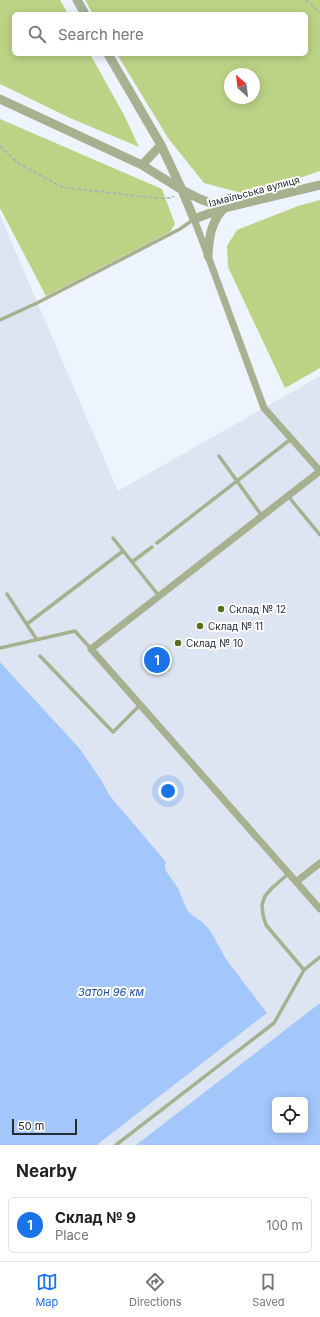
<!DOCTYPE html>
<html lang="en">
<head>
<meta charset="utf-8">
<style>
  body { margin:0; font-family:Inter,sans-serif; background:#f6f6f6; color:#202124 }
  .controls { position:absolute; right:12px; bottom:12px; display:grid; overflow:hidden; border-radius:6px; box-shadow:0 2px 10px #0003 }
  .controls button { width:36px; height:36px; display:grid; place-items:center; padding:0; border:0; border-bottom:1px solid #e0e0e0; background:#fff; color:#202124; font:20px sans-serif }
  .compass { position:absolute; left:224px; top:68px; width:36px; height:36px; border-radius:50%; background:#fff; box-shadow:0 2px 10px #0003; rotate:332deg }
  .scale { position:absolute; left:12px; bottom:10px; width:65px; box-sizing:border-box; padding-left:4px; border:2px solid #252b34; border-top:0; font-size:11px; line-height:14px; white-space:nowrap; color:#252b34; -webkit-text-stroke:3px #fff; paint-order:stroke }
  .you { position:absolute; left:168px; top:791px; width:14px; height:14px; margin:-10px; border:3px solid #fff; border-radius:50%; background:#1a73e8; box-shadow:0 0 0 6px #1a73e833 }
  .badge { display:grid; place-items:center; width:26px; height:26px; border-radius:50%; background:#1a73e8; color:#fff; font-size:13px; font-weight:700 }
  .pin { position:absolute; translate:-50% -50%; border:2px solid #fff; box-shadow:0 1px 4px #0006 }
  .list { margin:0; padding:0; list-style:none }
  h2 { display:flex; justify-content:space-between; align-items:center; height:52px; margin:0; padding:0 16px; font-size:17px }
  h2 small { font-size:13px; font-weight:400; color:#757577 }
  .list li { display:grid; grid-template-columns:26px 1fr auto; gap:12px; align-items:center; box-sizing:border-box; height:56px; margin:0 8px 8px; padding:0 8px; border:1px solid #e0e0e0; border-radius:6px }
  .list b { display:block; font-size:15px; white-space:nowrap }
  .list p { margin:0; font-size:13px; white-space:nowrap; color:#757577 }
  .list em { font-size:13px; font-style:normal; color:#757577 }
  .icon { flex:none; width:22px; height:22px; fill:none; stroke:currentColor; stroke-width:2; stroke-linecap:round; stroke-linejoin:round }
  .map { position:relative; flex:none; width:320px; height:1145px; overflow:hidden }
  .search { position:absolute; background:#fff; box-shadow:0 2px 10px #0003; left:12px; right:12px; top:12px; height:44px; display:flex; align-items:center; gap:10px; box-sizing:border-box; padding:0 14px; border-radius:6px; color:#757577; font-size:15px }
  .sheet { height:116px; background:#fff }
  nav { display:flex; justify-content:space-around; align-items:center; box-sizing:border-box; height:56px; border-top:1px solid #e0e0e0; background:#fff; font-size:11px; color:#757577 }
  nav a { display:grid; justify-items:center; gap:2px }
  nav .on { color:#1a73e8 }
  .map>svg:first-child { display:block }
</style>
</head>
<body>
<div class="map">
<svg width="320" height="1145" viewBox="0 0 320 1145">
  <rect width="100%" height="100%" fill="#edf4fe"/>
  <path fill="#dce5f1" d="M 0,215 L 118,491 L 320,376 L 320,1003 L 136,1145 L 99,1145 L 98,1144 L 267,1013 L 226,959 L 210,930 L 202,922 L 192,915 L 187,910 L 178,888 L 166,871 L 165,867 L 166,862 L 110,796 L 87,759 L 0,662 Z"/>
  <path fill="#bcd386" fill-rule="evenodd" d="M 0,0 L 60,0 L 68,14 L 14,14 L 14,54 L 90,54 L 124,115 L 139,147 L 70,118 L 0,84 Z
    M 85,0 L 320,0 L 320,171 L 249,195 L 204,183 L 168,138 L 117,54 L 306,54 L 306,14 L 93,14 ZM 230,74 L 254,74 L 254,98 L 230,98 Z
    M 0,119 L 162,189 L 175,224 L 170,232 L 46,296 L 0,208 Z
    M 320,200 L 320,368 L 285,388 L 228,267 L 227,246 L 237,230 L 298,206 Z"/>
  <path fill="#a3c6fb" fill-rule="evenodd" d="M 0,662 L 80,749 L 101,780 L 110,796 L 166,862 L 165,867 L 166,871 L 178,888 L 187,910 L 192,915 L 202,922 L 210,930 L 226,959 L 267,1013 L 98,1144 L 99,1145 L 0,1145 Z
    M 320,1003 L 320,1145 L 136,1145 ZM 275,1100 L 305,1100 L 305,1130 L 275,1130 Z"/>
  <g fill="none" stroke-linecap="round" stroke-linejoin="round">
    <path stroke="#a8afb9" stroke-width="1.5" stroke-dasharray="4 2" stroke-linecap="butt" d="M 306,0 L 320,13
      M 0,146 L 18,163 L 62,187 L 154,198 L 171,198 L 174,196"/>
    <path stroke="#a6b190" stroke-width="3.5" d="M 0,320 L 37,303 L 180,229 L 194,219
      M 219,456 L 262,516
      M 288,496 L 320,535
      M 113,538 L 159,596
      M 157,543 L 291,439
      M 132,562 L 152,547
      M 7,594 L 37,640
      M 27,624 L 123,551
      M 0,648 L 75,631 L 91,649
      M 40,656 L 113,732 L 140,705
      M 288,874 L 272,888 L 265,896 L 262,905 L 263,915 L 266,925 L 304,970
      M 116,1145 L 274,1023 L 304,970 L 320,957"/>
    <path stroke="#a6b190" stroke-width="7" d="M 194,219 L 208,256 L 264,408 L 320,471
      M 320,471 L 91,649 L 320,909
      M 296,882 L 320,863"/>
    <path stroke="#a6b190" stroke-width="9" d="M 77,0 L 85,14
      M 108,54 L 161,145 L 182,190 L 194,219 L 224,208 L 320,185
      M 0,99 L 142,165 L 182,190 L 200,199 L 224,208
      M 142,165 L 161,145
      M 208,256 C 209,237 211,223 223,209"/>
  </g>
  <g fill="#5b6e1c" stroke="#fff" stroke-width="1.5">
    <circle cx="221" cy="609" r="4"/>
    <circle cx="200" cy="626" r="4"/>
    <circle cx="178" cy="643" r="4"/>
  </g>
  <g text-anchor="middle" stroke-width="4" stroke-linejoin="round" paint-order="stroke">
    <g font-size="10" fill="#252b34" stroke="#fff">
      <text transform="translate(254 191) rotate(-15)" y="4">Ізмаїльська вулиця</text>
    </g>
    <g font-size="10" fill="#252b34" stroke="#fff" text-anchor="start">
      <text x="229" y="613">Склад № 12</text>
      <text x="208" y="630">Склад № 11</text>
      <text x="186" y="647">Склад № 10</text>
    </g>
    <g font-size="11" font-style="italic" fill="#1c4f9a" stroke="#fff">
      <text x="111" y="996">Затон 96 км</text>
    </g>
  </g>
</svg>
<div class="controls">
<button><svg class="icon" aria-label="locate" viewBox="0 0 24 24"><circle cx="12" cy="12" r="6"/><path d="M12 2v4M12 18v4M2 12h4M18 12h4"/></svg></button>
</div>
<svg class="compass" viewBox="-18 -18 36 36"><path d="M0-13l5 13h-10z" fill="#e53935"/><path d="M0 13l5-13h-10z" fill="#757577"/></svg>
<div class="scale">50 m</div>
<div class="you"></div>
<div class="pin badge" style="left:157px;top:660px">1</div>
<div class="search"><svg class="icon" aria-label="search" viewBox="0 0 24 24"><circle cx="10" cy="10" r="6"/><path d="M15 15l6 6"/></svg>Search here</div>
</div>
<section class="sheet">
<h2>Nearby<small></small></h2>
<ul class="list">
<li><span class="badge">1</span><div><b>Склад № 9</b><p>Place</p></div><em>100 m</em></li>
</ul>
</section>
<nav>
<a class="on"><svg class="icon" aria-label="map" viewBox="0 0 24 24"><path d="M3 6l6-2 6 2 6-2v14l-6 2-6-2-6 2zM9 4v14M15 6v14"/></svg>Map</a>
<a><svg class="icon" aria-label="directions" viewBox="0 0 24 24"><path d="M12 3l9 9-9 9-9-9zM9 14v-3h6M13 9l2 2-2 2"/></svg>Directions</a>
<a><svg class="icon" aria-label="saved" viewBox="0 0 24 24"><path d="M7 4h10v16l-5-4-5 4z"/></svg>Saved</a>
</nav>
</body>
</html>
